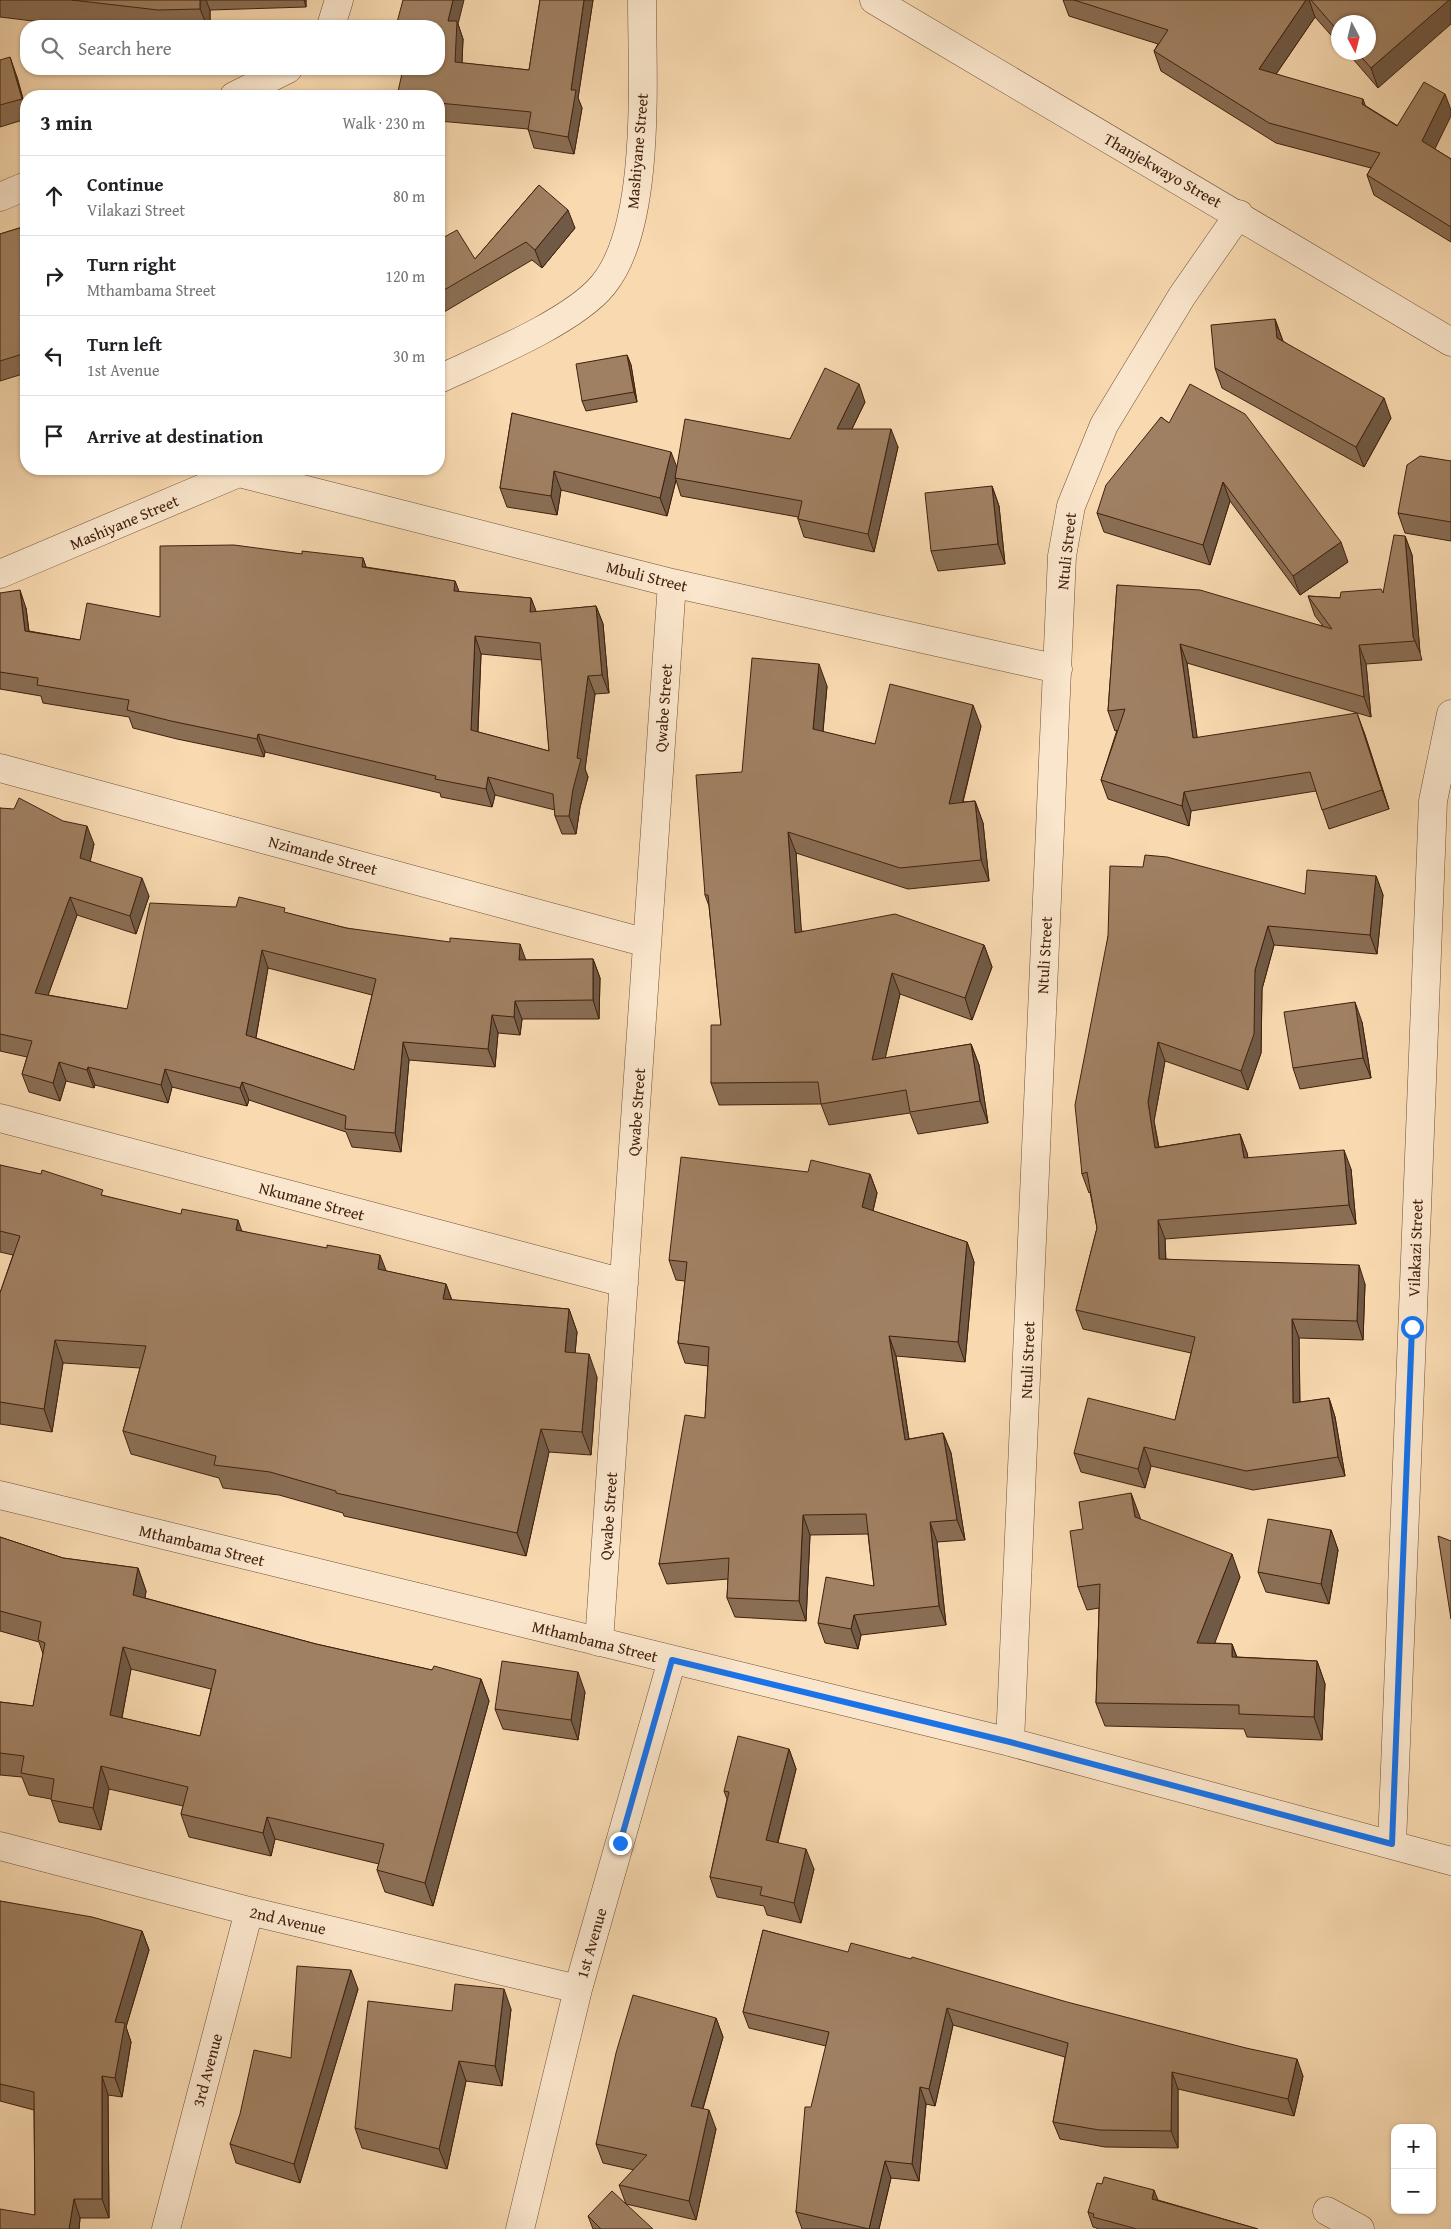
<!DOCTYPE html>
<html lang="en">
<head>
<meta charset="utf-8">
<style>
  body { margin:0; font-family:"Gentium Book Plus",serif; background:#f6f6f6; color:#202124 }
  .controls { position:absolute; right:15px; bottom:15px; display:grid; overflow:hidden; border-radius:10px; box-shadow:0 1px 4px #0004 }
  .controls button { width:45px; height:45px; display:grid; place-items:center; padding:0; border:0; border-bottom:1px solid #e0e0e0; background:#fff; color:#202124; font:25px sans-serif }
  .compass { position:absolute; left:1331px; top:15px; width:45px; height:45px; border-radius:50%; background:#fff; box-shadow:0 1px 4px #0004; rotate:173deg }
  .stop { position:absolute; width:15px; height:15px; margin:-11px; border:4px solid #1a73e8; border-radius:50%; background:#fff }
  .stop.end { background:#1a73e8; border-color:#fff; box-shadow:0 1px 5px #0008 }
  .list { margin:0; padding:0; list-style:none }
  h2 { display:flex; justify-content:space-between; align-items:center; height:65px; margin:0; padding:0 20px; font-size:21px }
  h2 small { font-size:16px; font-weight:400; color:#757577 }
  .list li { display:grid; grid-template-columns:32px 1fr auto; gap:15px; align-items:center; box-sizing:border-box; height:80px; padding:0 20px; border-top:1px solid #e0e0e0 }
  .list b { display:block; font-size:19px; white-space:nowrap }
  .list p { margin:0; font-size:16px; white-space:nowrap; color:#757577 }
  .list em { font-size:16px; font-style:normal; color:#757577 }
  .icon { flex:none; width:28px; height:28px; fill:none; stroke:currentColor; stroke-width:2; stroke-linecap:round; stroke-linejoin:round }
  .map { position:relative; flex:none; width:1451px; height:2229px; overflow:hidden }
  .search { position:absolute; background:#fff; box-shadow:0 1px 4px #0004; left:20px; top:20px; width:425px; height:55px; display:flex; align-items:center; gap:12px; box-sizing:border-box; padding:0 18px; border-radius:20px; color:#757577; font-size:19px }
  .panel { position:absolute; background:#fff; box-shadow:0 1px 4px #0004; left:20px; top:90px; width:425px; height:385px; border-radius:20px }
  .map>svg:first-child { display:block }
</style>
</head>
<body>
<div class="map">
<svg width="1451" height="2229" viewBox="0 0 1451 2229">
  <rect width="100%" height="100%" fill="#f8d9b0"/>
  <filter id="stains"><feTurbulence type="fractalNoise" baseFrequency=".004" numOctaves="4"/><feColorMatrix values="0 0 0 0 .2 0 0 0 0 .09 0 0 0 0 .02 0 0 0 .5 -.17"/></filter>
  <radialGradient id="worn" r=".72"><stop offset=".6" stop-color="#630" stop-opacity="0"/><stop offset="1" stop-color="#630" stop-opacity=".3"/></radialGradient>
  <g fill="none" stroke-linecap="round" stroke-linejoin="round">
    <g stroke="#6f4e36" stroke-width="29">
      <path id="minor" d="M 874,0 L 1451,342
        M 331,26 L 339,0
        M 234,96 L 288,69
        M 0,197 L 26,186
        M 439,379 C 484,358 573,322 603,285 C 652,226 642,76 642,0
        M 239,473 L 672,583 L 1058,669
        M 0,574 L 248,469
        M 0,768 L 647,943
        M 0,1118 L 624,1283
        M 0,1495 L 1010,1742 L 1451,1861
        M 599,1642 L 672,583
        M 1010,1742 L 1062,556 L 1071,506 L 1104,425 L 1182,296 L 1239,214
        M 1392,1844 L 1433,801 L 1451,714
        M 0,1846 L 249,1911 L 578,1989
        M 1327,2211 L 1360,2229
        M 166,2229 L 249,1911
        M 520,2229 L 578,1989 L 672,1660"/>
    </g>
    <use href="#minor" stroke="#fae6cc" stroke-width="28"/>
  </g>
  <path fill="#8a6e54" stroke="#41200e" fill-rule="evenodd" d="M 0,0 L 306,0 L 306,7 L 210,10 L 210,26 L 75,26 L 0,17 Z
    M 540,0 L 593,0 L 578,98 L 582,108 L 574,154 L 534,148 L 528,129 L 439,121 L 439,96 L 458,24 L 463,39 L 462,63 L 529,70 Z
    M 1063,0 L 1451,0 L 1378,88 L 1347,52 L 1368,52 L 1338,22 L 1338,43 L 1315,17 L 1276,74 L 1366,106 L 1451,159 L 1451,242 L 1374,195 L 1367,175 L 1371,168 L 1276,143 L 1161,71 L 1154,51 L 1158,44 L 1069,16 Z
    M 0,60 L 17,77 L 26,109 L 26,119 L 0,127 Z
    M 539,185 L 575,228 L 542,268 L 532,260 L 439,315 L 439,240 L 475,259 Z
    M 26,226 L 26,373 L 0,381 L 0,234 Z
    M 1275,319 L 1283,341 L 1391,418 L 1364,467 L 1222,388 L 1215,368 Z
    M 627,355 L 631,365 L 637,402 L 586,411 L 582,401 Z
    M 865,402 L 852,429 L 898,447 L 874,552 L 804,537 L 798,519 L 798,517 L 681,496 L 676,480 L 667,516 L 561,490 L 557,515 L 507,507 L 500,488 L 512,413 L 677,467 L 790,439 Z
    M 1161,417 L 1348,562 L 1300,595 L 1230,501 L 1210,565 L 1104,532 L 1097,513 Z
    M 1451,461 L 1451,541 L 1405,533 L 1398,513 Z
    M 992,486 L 999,506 L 1005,564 L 938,571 L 931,551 Z
    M 1405,536 L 1412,555 L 1420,653 L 1422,660 L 1366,664 L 1371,717 L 1187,663 L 1197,738 L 1364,732 L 1389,809 L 1329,829 L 1316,791 L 1191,811 L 1189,826 L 1108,799 L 1101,780 L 1117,730 L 1115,731 L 1108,711 L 1117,585 L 1323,626 L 1315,616 L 1308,596 L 1340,598 L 1383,593 Z
    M 302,554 L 363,558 L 366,567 L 455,581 L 459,592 L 531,598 L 536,612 L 596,606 L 603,624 L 609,693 L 595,694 L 585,769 L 588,777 L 580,807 L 576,834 L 562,834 L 555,816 L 555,810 L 495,795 L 492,807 L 441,797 L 440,793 L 265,752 L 264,757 L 177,739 L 133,728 L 129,717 L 43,703 L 41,696 L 0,689 L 0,593 L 26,608 L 29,631 L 80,640 L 160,617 ZM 481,654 L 542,660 L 549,751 L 478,732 Z
    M 827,686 L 823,732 L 875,744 L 981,726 L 963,802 L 975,801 L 983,823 L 989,881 L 908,889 L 796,853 L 801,931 L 984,945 L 992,967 L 972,1020 L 900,994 L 885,1058 L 971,1044 L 979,1065 L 988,1123 L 918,1134 L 910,1113 L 829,1125 L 821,1104 L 719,1105 L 711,1083 L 721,1025 L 709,906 L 705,895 L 742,772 Z
    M 0,808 L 94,844 L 90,861 L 149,896 L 136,934 L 77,915 L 48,995 L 127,1009 L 287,913 L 346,928 L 526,960 L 593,959 L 600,978 L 599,1019 L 522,1019 L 520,1035 L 498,1033 L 495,1067 L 409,1060 L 401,1152 L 352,1147 L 346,1132 L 249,1100 L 247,1106 L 172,1087 L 168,1103 L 95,1085 L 94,1088 L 66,1081 L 60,1101 L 29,1092 L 22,1074 L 27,1057 L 0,1051 ZM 268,968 L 372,995 L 354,1070 L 256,1038 Z
    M 1376,876 L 1383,895 L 1377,954 L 1274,945 L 1262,989 L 1261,1053 L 1248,1090 L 1165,1061 L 1154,1121 L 1159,1147 L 1240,1134 L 1247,1153 L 1248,1158 L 1351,1169 L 1356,1224 L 1165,1239 L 1166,1259 L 1365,1284 L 1363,1340 L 1299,1338 L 1300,1402 L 1329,1398 L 1335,1417 L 1345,1476 L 1253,1490 L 1151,1466 L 1145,1488 L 1081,1472 L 1074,1453 L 1175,1420 L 1191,1353 L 1083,1329 L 1076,1310 L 1097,1228 L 1090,1192 L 1089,1193 L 1082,1174 L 1108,936 L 1305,894 Z
    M 1362,1022 L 1371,1078 L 1300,1089 L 1293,1068 Z
    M 0,1165 L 105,1196 L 242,1231 L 386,1271 L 446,1284 L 452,1300 L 569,1309 L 577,1332 L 575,1353 L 597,1377 L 591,1455 L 549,1452 L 526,1556 L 344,1516 L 343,1513 L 279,1495 L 223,1488 L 219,1478 L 131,1454 L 123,1431 L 140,1368 L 63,1363 L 52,1432 L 0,1424 L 0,1293 L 13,1255 L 0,1252 Z
    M 870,1174 L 877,1193 L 873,1211 L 967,1242 L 974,1262 L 965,1362 L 896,1356 L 909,1439 L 943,1433 L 951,1453 L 965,1540 L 937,1542 L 946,1625 L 861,1635 L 858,1649 L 825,1643 L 818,1623 L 874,1586 L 868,1534 L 810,1535 L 806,1621 L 735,1617 L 727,1598 L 728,1579 L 667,1584 L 659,1564 L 705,1418 L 708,1366 L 685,1363 L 678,1343 L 685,1281 L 676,1280 L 669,1260 Z
    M 1131,1493 L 1140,1519 L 1240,1577 L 1214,1643 L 1232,1644 L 1237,1657 L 1317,1661 L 1325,1684 L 1322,1740 L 1247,1737 L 1244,1729 L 1105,1726 L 1096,1703 L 1099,1608 L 1087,1610 L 1078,1587 L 1083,1529 Z
    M 1331,1530 L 1338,1550 L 1329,1604 L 1266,1592 L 1258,1572 Z
    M 0,1537 L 63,1558 L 138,1568 L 146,1591 L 145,1598 L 316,1644 L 432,1670 L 481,1679 L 489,1701 L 433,1906 L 385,1892 L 377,1870 L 379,1864 L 275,1839 L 271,1856 L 189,1837 L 181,1814 L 183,1806 L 109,1789 L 101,1830 L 59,1822 L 51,1799 L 29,1795 L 22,1777 L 0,1775 L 0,1702 L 33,1706 L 43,1654 L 39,1642 L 0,1631 ZM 131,1669 L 211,1689 L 200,1736 L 122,1718 Z
    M 585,1692 L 578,1740 L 503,1729 L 495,1709 Z
    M 789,1749 L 796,1769 L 778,1843 L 814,1869 L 801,1923 L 767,1915 L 764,1906 L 717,1897 L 710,1877 L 727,1799 L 724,1791 Z
    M 0,1901 L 142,1931 L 149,1950 L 126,2027 L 131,2042 L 122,2097 L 108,2095 L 109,2218 L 80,2218 L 79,2229 L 0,2229 L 35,2215 L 34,2110 L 0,2101 Z
    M 763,1930 L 1303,2076 L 1294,2116 L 1178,2089 L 1178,2148 L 1105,2147 L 1060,2139 L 1053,2122 L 1065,2057 L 953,2025 L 935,2106 L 926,2104 L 919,2181 L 891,2178 L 879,2229 L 802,2229 L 796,2212 L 826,2046 L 749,2028 L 743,2012 Z
    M 358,1989 L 300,2183 L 236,2163 L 230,2144 L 291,2058 Z
    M 511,2009 L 502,2086 L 466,2081 L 447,2169 L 362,2148 L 355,2128 L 452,2011 Z
    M 716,2018 L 723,2037 L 703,2109 L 716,2129 L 696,2220 L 626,2204 L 619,2185 L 634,2170 L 603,2163 L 596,2144 Z
    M 1102,2184 L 1158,2200 L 1258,2229 L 1097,2229 L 1097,2228 L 1093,2227 L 1088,2212 Z
    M 588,2216 L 653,2229 L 593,2229 Z"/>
  <path fill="#705a45" stroke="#41200e" d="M 200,0 L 206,0 L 210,10 L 210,26 L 207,26 L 200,9 Z
    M 304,0 L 306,0 L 306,7 Z
    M 453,0 L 464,0 L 458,24 L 463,39 L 461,80 L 455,62 L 448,21 Z
    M 584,0 L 593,0 L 578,98 L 582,108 L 574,154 L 568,137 L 571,90 Z
    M 1306,0 L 1309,0 L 1315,17 L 1266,89 L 1259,69 Z
    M 1449,0 L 1451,0 L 1451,24 L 1378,88 L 1371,68 Z
    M 10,57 L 17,77 L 26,111 L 22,99 Z
    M 1445,94 L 1451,110 L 1451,116 L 1429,161 L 1422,141 Z
    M 1363,99 L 1370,119 L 1362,104 Z
    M 568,210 L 575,228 L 542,268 L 535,250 Z
    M 1275,319 L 1282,339 L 1284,358 L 1277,338 Z
    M 627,355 L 631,365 L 637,402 L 634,392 Z
    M 859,384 L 865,402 L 843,447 L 837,429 Z
    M 1384,398 L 1391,418 L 1364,467 L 1356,447 Z
    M 891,429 L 898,447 L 874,552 L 868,534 Z
    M 671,452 L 678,470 L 675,478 L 676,480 L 667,516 L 660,498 Z
    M 554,471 L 561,490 L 557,515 L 551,496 Z
    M 1223,482 L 1230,501 L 1210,565 L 1203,545 Z
    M 992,486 L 999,506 L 1005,564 L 998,544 Z
    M 1405,536 L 1412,555 L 1420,653 L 1415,641 L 1413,637 Z
    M 1341,542 L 1348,562 L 1300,595 L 1293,576 Z
    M 363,558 L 369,576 L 362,567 Z
    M 455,581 L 462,599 L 454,591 Z
    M 20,590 L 26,608 L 31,649 L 25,631 Z
    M 531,598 L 538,616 L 530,612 Z
    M 596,606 L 603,624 L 609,693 L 602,675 Z
    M 475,636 L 481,654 L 477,748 L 471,730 Z
    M 1180,644 L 1187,663 L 1200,758 L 1193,738 Z
    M 1359,645 L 1366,664 L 1371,717 L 1364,697 Z
    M 819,664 L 827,686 L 821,751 L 813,729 Z
    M 588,676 L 595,694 L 585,769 L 588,777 L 580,807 L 576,834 L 569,816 Z
    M 973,705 L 981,726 L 957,825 L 949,804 Z
    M 1357,713 L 1364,732 L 1389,809 L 1382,790 Z
    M 258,734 L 265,752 L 264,757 L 257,739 Z
    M 488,777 L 495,795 L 492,807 L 486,789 Z
    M 1184,792 L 1191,811 L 1189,826 L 1182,806 Z
    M 975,801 L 983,823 L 989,881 L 981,860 Z
    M 87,826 L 94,844 L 87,876 L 80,858 Z
    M 788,832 L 796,853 L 803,954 L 795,933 Z
    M 1376,876 L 1383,895 L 1377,954 L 1370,935 Z
    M 142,878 L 149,896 L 136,934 L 130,916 Z
    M 70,897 L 77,915 L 42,1012 L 35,993 Z
    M 1268,926 L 1274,945 L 1262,989 L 1261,1053 L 1248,1090 L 1241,1071 L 1255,970 Z
    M 520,944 L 527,963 L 519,960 Z
    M 984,945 L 992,967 L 972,1020 L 965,998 Z
    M 262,950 L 268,968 L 253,1054 L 246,1035 Z
    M 593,959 L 600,978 L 599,1019 L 593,1000 Z
    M 892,973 L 900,994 L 880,1081 L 872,1060 Z
    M 515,1001 L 522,1019 L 520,1035 L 514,1017 Z
    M 1355,1002 L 1362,1022 L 1371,1078 L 1363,1058 Z
    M 492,1015 L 498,1033 L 495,1067 L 488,1049 Z
    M 403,1042 L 409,1060 L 401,1152 L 395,1133 Z
    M 1158,1042 L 1165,1061 L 1154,1121 L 1162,1167 L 1155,1148 L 1148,1102 Z
    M 971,1044 L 979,1065 L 988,1123 L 980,1101 Z
    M 59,1062 L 66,1081 L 60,1101 L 53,1083 Z
    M 88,1067 L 95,1085 L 94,1088 L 87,1070 Z
    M 165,1069 L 172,1087 L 168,1103 L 161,1085 Z
    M 242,1082 L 249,1100 L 247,1106 L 240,1088 Z
    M 1240,1134 L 1247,1153 L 1251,1177 L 1244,1158 Z
    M 1344,1150 L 1351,1169 L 1356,1224 L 1349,1205 Z
    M 870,1174 L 877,1193 L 869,1227 L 862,1207 Z
    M 238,1220 L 246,1243 L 236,1230 Z
    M 1158,1220 L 1165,1239 L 1166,1278 L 1159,1259 Z
    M 967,1242 L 974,1262 L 965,1362 L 958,1342 Z
    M 380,1255 L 389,1278 L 378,1269 Z
    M 1359,1265 L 1365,1284 L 1363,1340 L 1357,1321 Z
    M 446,1284 L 454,1307 L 443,1299 Z
    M 569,1309 L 577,1332 L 573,1375 L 565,1352 Z
    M 1292,1319 L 1299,1338 L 1300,1422 L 1293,1403 Z
    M 889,1336 L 896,1356 L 912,1459 L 905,1440 Z
    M 55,1340 L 63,1363 L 52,1432 L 44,1409 Z
    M 589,1354 L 597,1377 L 591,1455 L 582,1432 Z
    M 1329,1398 L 1335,1417 L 1345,1476 L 1338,1457 Z
    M 541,1429 L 549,1452 L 526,1556 L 517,1533 Z
    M 943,1433 L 951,1453 L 965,1540 L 957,1520 Z
    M 1144,1447 L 1151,1466 L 1145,1488 L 1138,1469 Z
    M 1131,1493 L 1140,1517 L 1143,1540 L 1135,1517 Z
    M 803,1515 L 810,1535 L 806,1621 L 799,1601 Z
    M 930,1522 L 937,1542 L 946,1625 L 939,1606 Z
    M 1331,1530 L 1338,1550 L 1329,1604 L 1321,1584 Z
    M 1232,1554 L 1240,1577 L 1206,1666 L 1197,1643 Z
    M 138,1568 L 146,1591 L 142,1618 L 133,1595 Z
    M 854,1615 L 861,1635 L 858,1649 L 851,1629 Z
    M 1232,1644 L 1240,1667 L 1232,1657 Z
    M 123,1647 L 131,1669 L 118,1737 L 110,1715 Z
    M 1317,1661 L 1325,1684 L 1322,1740 L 1314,1717 Z
    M 578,1672 L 585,1692 L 578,1740 L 571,1720 Z
    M 481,1679 L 489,1701 L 433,1906 L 425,1883 Z
    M 789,1749 L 796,1769 L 773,1860 L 766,1840 Z
    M 101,1766 L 109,1789 L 101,1830 L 93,1808 Z
    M 267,1817 L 275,1839 L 271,1856 L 263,1833 Z
    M 806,1849 L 814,1869 L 801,1923 L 794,1903 Z
    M 142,1931 L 149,1950 L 126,2027 L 131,2042 L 122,2097 L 115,2078 L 115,2022 Z
    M 351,1970 L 358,1989 L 300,2183 L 294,2164 Z
    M 504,1989 L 511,2009 L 502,2086 L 495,2066 Z
    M 947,2008 L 953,2025 L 935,2106 L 929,2089 Z
    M 716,2018 L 723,2037 L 698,2125 L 691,2106 Z
    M 1297,2059 L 1303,2076 L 1294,2116 L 1288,2099 Z
    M 459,2061 L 466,2081 L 447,2169 L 439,2149 Z
    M 1172,2072 L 1178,2089 L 1178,2148 L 1171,2131 Z
    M 102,2076 L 108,2095 L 109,2218 L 102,2199 Z
    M 920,2087 L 926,2104 L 919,2181 L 912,2164 Z
    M 709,2110 L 716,2129 L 696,2220 L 689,2201 Z
    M 885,2161 L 891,2178 L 879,2229 L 869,2229 Z
    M 1154,2190 L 1160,2205 L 1152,2199 Z
    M 74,2199 L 80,2218 L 79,2229 L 69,2229 Z"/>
  <path fill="#a08062" stroke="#41200e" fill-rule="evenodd" d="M 72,0 L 200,0 L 200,9 L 158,10 Z
    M 403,0 L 453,0 L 448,21 L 457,21 L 455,62 L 529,70 L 540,0 L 584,0 L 571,90 L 576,90 L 568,137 L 528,130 L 531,112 L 439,103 L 439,96 L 397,96 L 403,69 L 439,69 L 439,26 L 396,26 Z
    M 1074,0 L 1306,0 L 1259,69 L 1363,99 L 1362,104 L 1397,126 L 1424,82 L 1445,94 L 1422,141 L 1451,159 L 1451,227 L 1367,175 L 1380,153 L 1269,123 L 1154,51 L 1168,30 Z
    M 1311,0 L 1449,0 L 1371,68 L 1357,52 L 1368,52 L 1368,22 L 1338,22 L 1338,31 Z
    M 10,57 L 22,99 L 0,105 L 0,60 Z
    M 539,185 L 568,210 L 535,250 L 526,242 L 439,293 L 439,240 L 457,230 L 475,259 Z
    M 26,226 L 26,353 L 0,361 L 0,234 Z
    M 1275,319 L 1277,338 L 1384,398 L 1356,447 L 1215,368 L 1211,325 Z
    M 627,355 L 634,392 L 582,401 L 576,364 Z
    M 825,368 L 859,384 L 837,429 L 891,429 L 868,534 L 798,519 L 802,501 L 675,478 L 685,419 L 790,439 Z
    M 1190,384 L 1245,414 L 1341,542 L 1293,576 L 1223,482 L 1203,545 L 1097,513 L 1106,485 L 1161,417 L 1169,423 Z
    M 512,413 L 671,452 L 660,498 L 554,471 L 551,496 L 500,488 Z
    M 1420,456 L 1451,461 L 1451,522 L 1398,513 L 1407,465 Z
    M 992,486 L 998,544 L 931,551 L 925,493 Z
    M 1394,535 L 1405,536 L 1413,637 L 1415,641 L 1359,645 L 1364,697 L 1180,644 L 1193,738 L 1357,713 L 1382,790 L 1322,810 L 1310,772 L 1184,792 L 1182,806 L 1101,780 L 1125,709 L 1108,711 L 1117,585 L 1200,590 L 1332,629 L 1308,596 L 1340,598 L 1341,592 L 1381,589 L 1383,593 Z
    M 234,545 L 302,554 L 302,551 L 363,558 L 362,567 L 455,581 L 454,591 L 531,598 L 530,612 L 596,606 L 602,675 L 588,676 L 577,758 L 581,759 L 573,789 L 569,816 L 555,816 L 553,794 L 488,777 L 486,789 L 435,779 L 436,776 L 258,734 L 257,739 L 171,721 L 127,710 L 129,700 L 37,685 L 38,678 L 0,672 L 0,593 L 20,590 L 25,631 L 80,640 L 87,603 L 160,617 L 160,546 ZM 475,636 L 540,643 L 549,751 L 471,730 Z
    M 752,658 L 819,664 L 813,729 L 875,744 L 890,684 L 973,705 L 949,804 L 975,801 L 981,860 L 900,868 L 788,832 L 795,933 L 895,914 L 984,945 L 965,998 L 892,973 L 872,1060 L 971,1044 L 980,1101 L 910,1112 L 906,1090 L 821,1104 L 818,1082 L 711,1083 L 711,1025 L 721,1025 L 708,895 L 705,895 L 696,775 L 742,772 Z
    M 19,798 L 63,821 L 87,826 L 80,858 L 142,878 L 130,916 L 70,897 L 35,993 L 127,1009 L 150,903 L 236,907 L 239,897 L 285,908 L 284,912 L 346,928 L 450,942 L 450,938 L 520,944 L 519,960 L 593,959 L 593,1000 L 515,1001 L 514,1017 L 492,1015 L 488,1049 L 403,1042 L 395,1133 L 345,1129 L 346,1116 L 242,1082 L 240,1088 L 165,1069 L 161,1085 L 88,1067 L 87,1070 L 59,1062 L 53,1083 L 22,1074 L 32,1041 L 0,1034 L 0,808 L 14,809 ZM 262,950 L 376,979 L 354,1070 L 246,1035 Z
    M 1145,855 L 1167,857 L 1305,894 L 1307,870 L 1376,876 L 1370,935 L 1268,926 L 1255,970 L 1254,1034 L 1241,1071 L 1158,1042 L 1148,1102 L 1155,1148 L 1240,1134 L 1244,1158 L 1344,1150 L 1349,1205 L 1158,1220 L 1159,1259 L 1359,1265 L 1357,1321 L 1292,1319 L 1293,1403 L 1329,1398 L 1338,1457 L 1246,1471 L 1144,1447 L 1138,1469 L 1074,1453 L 1088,1398 L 1175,1420 L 1195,1337 L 1076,1310 L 1097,1228 L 1087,1172 L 1082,1174 L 1075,1105 L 1108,936 L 1110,866 L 1143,867 Z
    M 1355,1002 L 1363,1058 L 1293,1068 L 1284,1012 Z
    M 681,1157 L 808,1172 L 811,1160 L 870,1174 L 862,1207 L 967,1242 L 958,1342 L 889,1336 L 905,1440 L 943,1433 L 957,1520 L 930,1522 L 939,1606 L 854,1615 L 851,1629 L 818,1623 L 826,1577 L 874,1586 L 866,1514 L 803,1515 L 799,1601 L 727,1598 L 729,1558 L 659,1564 L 685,1415 L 705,1418 L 709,1347 L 678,1343 L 687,1262 L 669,1260 Z
    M 0,1165 L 41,1174 L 42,1170 L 103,1190 L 101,1195 L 181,1214 L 182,1209 L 238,1220 L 236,1230 L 327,1248 L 327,1245 L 380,1255 L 378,1269 L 446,1284 L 443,1299 L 569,1309 L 565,1352 L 589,1354 L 582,1432 L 541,1429 L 517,1533 L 336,1493 L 336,1491 L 270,1472 L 214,1465 L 216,1456 L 123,1431 L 146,1346 L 55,1340 L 44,1409 L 0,1402 L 0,1293 L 20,1236 L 0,1231 Z
    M 1131,1493 L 1135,1517 L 1232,1554 L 1197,1643 L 1232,1644 L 1232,1657 L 1317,1661 L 1314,1717 L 1239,1714 L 1239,1705 L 1096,1703 L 1100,1584 L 1078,1587 L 1070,1531 L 1083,1529 L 1079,1502 Z
    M 1268,1519 L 1331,1530 L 1321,1584 L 1258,1572 Z
    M 1438,1536 L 1451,1541 L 1451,1619 Z
    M 0,1537 L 63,1558 L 138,1568 L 133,1595 L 316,1644 L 432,1670 L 434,1666 L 481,1679 L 425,1883 L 377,1870 L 384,1844 L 267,1817 L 263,1833 L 181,1814 L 188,1787 L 101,1766 L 93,1808 L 51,1800 L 54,1779 L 21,1773 L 24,1756 L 0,1753 L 0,1702 L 33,1706 L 45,1643 L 38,1640 L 41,1622 L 0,1611 ZM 123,1647 L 216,1670 L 200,1736 L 110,1715 Z
    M 502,1661 L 578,1672 L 571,1720 L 495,1709 Z
    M 738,1736 L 789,1749 L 766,1840 L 806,1849 L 794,1903 L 760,1895 L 762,1887 L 710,1877 L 729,1792 L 724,1791 Z
    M 0,1901 L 92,1917 L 142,1931 L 115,2022 L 125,2023 L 115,2078 L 102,2076 L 102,2199 L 74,2199 L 69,2229 L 0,2229 L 0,2209 L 35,2215 L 34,2092 L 0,2084 Z
    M 763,1930 L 848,1952 L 851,1943 L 911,1959 L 912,1957 L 1067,2002 L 1246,2048 L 1297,2059 L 1288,2099 L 1172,2072 L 1171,2131 L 1099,2130 L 1053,2122 L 1068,2043 L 947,2008 L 929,2089 L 920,2087 L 912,2164 L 885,2161 L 869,2229 L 796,2212 L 805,2107 L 811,2107 L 829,2032 L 743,2012 Z
    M 297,1966 L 351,1970 L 294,2164 L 230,2144 L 240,2114 L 254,2050 L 291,2058 Z
    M 455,1984 L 504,1989 L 495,2066 L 459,2061 L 439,2149 L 355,2128 L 368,2001 L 452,2011 Z
    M 633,1995 L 716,2018 L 691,2106 L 709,2110 L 689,2201 L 619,2185 L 647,2155 L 596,2144 L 616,2053 Z
    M 1104,2177 L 1154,2190 L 1152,2199 L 1258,2229 L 1137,2229 L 1093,2217 L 1094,2214 L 1088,2212 L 1097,2183 L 1102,2184 Z
    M 612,2191 L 653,2229 L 601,2229 L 588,2216 Z"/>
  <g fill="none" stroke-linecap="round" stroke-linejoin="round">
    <path stroke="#1a73e8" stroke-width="6" d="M 620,1843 L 672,1660 L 1010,1742 L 1392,1844 L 1412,1327"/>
  </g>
  <g text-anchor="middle" stroke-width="4" stroke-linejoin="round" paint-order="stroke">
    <g font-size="16" fill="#41200e" stroke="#fae6cc">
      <text transform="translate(637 151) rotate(-85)" y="6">Mashiyane Street</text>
      <text transform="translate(1163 170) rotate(30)" y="6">Thanjekwayo Street</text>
      <text transform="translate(124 522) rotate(-23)" y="6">Mashiyane Street</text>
      <text transform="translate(1066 551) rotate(-84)" y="6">Ntuli Street</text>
      <text transform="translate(647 576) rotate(14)" y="6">Mbuli Street</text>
      <text transform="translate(663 708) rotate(-86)" y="6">Qwabe Street</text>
      <text transform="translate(323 855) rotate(15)" y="6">Nzimande Street</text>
      <text transform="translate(1044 955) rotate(-87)" y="6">Ntuli Street</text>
      <text transform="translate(636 1112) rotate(-86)" y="6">Qwabe Street</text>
      <text transform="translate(312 1201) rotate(15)" y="6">Nkumane Street</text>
      <text transform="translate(1415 1248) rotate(-88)" y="6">Vilakazi Street</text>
      <text transform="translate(1027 1360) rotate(-88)" y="6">Ntuli Street</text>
      <text transform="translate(608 1516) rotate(-86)" y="6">Qwabe Street</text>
      <text transform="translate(202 1545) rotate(14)" y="6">Mthambama Street</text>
      <text transform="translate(595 1641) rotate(14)" y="6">Mthambama Street</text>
      <text transform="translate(288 1920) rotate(13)" y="6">2nd Avenue</text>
      <text transform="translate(591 1943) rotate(-74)" y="6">1st Avenue</text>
      <text transform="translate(207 2070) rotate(-75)" y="6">3rd Avenue</text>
    </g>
  </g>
  <rect width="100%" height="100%" filter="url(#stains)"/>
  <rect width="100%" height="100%" fill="url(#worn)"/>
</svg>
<div class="controls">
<button>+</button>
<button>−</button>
</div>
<svg class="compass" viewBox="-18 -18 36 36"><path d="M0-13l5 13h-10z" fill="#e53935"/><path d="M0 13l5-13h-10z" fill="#757577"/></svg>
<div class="stop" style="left:1412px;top:1327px"></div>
<div class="stop end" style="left:620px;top:1843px"></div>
<div class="search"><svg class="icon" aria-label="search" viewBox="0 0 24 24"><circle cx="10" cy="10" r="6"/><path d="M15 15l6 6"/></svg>Search here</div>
<section class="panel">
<h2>3 min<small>Walk · 230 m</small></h2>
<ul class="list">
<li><svg class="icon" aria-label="ahead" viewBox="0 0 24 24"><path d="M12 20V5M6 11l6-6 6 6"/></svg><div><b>Continue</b><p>Vilakazi Street</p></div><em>80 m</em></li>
<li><svg class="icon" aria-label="right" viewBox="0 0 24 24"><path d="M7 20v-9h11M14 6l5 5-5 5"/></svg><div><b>Turn right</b><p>Mthambama Street</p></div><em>120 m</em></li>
<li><svg class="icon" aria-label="left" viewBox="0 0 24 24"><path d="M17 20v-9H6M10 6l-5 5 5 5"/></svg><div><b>Turn left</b><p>1st Avenue</p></div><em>30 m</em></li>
<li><svg class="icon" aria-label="arrive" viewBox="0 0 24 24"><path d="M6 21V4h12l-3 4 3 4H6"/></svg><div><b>Arrive at destination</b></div></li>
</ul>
</section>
</div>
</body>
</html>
